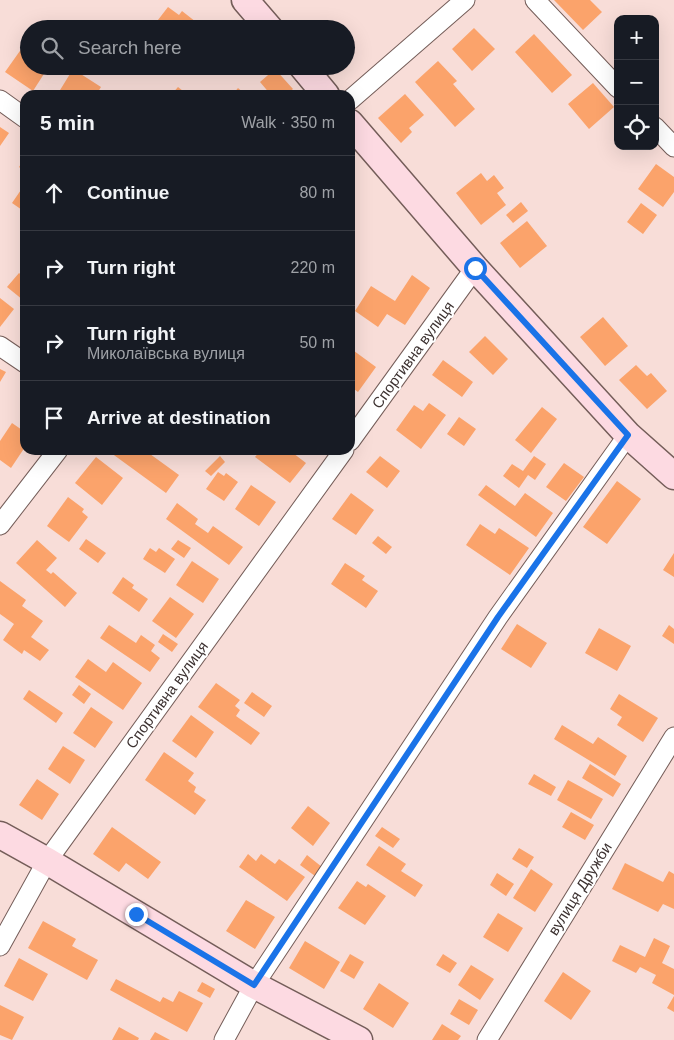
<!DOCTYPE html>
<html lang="en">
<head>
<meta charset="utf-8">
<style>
  body { margin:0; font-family:Helvetica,sans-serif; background:#20242c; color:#f1f3f6 }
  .controls { position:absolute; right:15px; top:15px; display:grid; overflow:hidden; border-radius:10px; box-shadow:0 5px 20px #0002 }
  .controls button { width:45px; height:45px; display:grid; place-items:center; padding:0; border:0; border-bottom:1px solid #363941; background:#171b24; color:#f1f3f6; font:25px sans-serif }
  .stop { position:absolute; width:15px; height:15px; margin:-11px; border:4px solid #1a73e8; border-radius:50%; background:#fff }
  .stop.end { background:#1a73e8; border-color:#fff; box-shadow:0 1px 5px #0008 }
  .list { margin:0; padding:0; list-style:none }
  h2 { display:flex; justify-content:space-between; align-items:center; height:65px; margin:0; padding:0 20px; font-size:21px }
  h2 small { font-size:16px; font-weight:400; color:#9ea1a6 }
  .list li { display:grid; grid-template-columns:32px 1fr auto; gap:15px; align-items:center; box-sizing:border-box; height:75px; padding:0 20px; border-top:1px solid #363941 }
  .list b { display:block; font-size:19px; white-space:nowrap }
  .list p { margin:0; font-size:16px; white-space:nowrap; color:#9ea1a6 }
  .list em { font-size:16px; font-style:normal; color:#9ea1a6 }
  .icon { flex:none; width:28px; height:28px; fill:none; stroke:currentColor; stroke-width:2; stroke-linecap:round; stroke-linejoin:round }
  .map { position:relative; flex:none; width:674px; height:1040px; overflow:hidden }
  .search { position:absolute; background:#171b24; box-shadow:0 5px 20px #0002; left:20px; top:20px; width:335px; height:55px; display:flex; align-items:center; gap:12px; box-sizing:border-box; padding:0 18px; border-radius:28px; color:#9ea1a6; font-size:19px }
  .panel { position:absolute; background:#171b24; box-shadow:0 5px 20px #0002; left:20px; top:90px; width:335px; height:365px; border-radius:15px }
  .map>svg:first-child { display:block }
</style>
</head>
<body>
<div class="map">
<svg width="674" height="1040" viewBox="0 0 674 1040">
  <rect width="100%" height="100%" fill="#f8ddd8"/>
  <path fill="#fba36b" d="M 554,0 L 590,0 L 602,12 L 583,30 Z
    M 168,7 L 179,15 L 182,11 L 205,29 L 151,29 Z
    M 474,28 L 495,49 L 472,71 L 452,49 Z
    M 534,34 L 572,75 L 552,93 L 515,52 Z
    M 22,48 L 29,52 L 29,66 L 49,66 L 33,91 L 5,72 Z
    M 438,61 L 457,81 L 453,84 L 475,109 L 455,127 L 415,82 Z
    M 73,69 L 101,87 L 96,95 L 57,95 Z
    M 275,69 L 293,89 L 286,95 L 271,95 L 260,82 Z
    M 593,83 L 614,107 L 589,129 L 568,104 Z
    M 178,87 L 188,95 L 171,95 Z
    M 238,88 L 246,95 L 232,95 Z
    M 405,94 L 424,115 L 409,128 L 412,132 L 401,143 L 378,118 Z
    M 0,127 L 9,133 L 0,146 Z
    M 25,158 L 25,172 L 19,167 Z
    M 656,164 L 674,177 L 674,192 L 663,207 L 638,189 Z
    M 481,173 L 487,181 L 494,175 L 504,188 L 497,193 L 506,205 L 481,225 L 456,193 Z
    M 25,184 L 25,212 L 12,203 Z
    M 521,202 L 528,211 L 513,223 L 506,215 Z
    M 641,203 L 657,215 L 643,234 L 627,222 Z
    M 527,221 L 547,246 L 520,268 L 500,243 Z
    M 19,273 L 25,278 L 25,298 L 23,300 L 7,287 Z
    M 412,275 L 430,288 L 405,325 L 387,314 L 378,327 L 355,311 L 371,286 L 395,301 Z
    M 0,298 L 14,309 L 0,327 Z
    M 603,317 L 628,346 L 605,366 L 580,337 Z
    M 485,336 L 508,359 L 493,375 L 469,352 Z
    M 350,348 L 376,367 L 358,392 L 350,386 Z
    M 443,360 L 473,382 L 462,397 L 432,375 Z
    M 636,365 L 647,376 L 651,373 L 667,391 L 647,409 L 619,380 Z
    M 0,369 L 6,372 L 0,382 Z
    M 429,403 L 446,415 L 421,449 L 396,430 L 414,405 L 423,411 Z
    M 542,407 L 557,419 L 531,453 L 515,440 Z
    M 459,417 L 476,429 L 464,446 L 447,434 Z
    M 12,423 L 25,432 L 25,447 L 11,468 L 0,460 L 0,441 Z
    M 107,450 L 150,450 L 150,454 L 179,475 L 166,493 Z
    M 261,450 L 277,450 L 280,453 L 282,450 L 289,450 L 306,463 L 290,483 L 255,457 Z
    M 220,456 L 225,462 L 211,476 L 205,471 Z
    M 380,456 L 400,471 L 387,488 L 366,472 Z
    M 534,456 L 546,464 L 535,480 L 528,475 L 519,488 L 503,476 L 512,464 L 523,471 Z
    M 96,457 L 123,478 L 102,505 L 75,483 Z
    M 564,463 L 584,477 L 566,501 L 546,487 Z
    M 218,472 L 224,476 L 226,473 L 238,482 L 224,501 L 206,489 Z
    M 617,481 L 641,499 L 607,544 L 583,527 Z
    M 251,485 L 276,502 L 259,526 L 235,509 Z
    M 486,485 L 515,506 L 525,493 L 553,513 L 536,537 L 478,495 Z
    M 351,493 L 374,510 L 356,535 L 332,519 Z
    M 68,497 L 84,509 L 82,512 L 88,517 L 69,542 L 47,526 Z
    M 177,503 L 198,519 L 195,524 L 208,533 L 213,526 L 243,547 L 229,565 L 166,519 Z
    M 480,524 L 495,534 L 499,528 L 529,548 L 510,575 L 466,545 Z
    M 378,536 L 392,547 L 386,554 L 372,543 Z
    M 86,539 L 106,553 L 98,563 L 79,549 Z
    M 37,540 L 57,558 L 46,570 L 51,574 L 53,572 L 77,593 L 65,607 L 16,563 Z
    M 178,540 L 191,548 L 184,558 L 171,549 Z
    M 150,548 L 156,552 L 159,548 L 175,559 L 165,573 L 143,559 Z
    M 674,553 L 674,577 L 663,570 Z
    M 192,561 L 219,579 L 203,603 L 176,585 Z
    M 345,563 L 365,576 L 362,580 L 378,591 L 366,608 L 331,584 Z
    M 123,577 L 134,585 L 132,588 L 148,599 L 139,612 L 112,593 Z
    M 0,581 L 26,600 L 22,606 L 43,621 L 31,637 L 49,650 L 40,661 L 24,650 L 22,654 L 3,640 L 14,624 L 0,614 Z
    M 170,597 L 194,614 L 176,638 L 152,621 Z
    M 517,624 L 547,643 L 531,668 L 501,649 Z
    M 109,625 L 136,643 L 141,635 L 155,645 L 151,651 L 160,658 L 150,672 L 100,638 Z
    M 669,625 L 674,629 L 674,644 L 662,636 Z
    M 599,628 L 631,646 L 617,671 L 585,653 Z
    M 163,634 L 178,644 L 172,652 L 158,642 Z
    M 88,659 L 106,672 L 113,662 L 142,683 L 123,710 L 75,677 Z
    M 216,683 L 240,700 L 235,706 L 240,710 L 236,716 L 260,733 L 251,745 L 198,707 Z
    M 79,685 L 91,694 L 84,704 L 72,695 Z
    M 29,690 L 63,713 L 56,723 L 23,699 Z
    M 252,692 L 272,706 L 264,717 L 244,703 Z
    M 619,694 L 658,718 L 643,742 L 617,725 L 622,717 L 610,709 Z
    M 91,707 L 113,722 L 95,748 L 73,733 Z
    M 191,715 L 214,732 L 196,758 L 172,741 Z
    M 562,725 L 593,744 L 598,737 L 627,756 L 615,776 L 554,739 Z
    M 63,746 L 85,760 L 70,784 L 48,769 Z
    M 164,752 L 194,773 L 188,781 L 196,787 L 194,792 L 206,800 L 195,815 L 145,780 Z
    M 590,764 L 621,784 L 613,797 L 582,778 Z
    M 534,774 L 556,787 L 551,796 L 528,784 Z
    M 37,779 L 59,794 L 42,820 L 19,805 Z
    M 568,780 L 603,799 L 591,819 L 557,800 Z
    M 308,806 L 330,823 L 313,846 L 291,828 Z
    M 571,812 L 594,825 L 585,840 L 562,827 Z
    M 112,827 L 161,862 L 148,879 L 126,863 L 119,872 L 93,854 Z
    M 382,827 L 400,839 L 393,848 L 375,836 Z
    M 379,846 L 406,864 L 401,871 L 423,885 L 415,897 L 366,865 Z
    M 519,848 L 534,857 L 527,868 L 512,859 Z
    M 248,854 L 256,861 L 261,854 L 275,864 L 279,859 L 305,877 L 287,901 L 239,867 Z
    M 307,855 L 322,867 L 315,876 L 300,865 Z
    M 625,863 L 663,882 L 669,871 L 674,874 L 674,909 L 663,904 L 658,912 L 612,889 Z
    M 531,869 L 553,884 L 535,912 L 513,898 Z
    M 497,873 L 514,884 L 506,896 L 490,885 Z
    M 357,881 L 366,887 L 368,884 L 386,896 L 365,925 L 338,908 Z
    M 246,900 L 275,917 L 255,949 L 226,931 Z
    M 498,913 L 523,928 L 508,952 L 483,937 Z
    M 43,921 L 76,939 L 72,946 L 98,960 L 87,980 L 28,948 Z
    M 654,938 L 670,946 L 662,963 L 674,969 L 674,995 L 652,983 L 656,975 L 640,967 L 636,973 L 612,961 L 620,945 L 645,957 Z
    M 305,941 L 340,962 L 324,989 L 289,968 Z
    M 350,954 L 364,962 L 354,979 L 340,971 Z
    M 443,954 L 457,963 L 450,973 L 436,965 Z
    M 19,958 L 48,974 L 33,1001 L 4,986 Z
    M 471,965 L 494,979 L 480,1000 L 458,985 Z
    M 563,972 L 591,991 L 571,1020 L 544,1001 Z
    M 116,979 L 160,1002 L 163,997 L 173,1002 L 179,991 L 203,1003 L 187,1032 L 110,990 Z
    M 202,982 L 215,989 L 210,998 L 197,991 Z
    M 379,983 L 409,1003 L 393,1028 L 363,1009 Z
    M 674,996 L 674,1012 L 667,1008 Z
    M 459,999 L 478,1010 L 469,1025 L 450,1014 Z
    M 0,1005 L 24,1017 L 12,1040 L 0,1035 Z
    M 442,1024 L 461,1036 L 458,1040 L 432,1040 Z
    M 119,1027 L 139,1038 L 138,1040 L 112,1040 Z
    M 155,1032 L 170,1040 L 150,1040 Z"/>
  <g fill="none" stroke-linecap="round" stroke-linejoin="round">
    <g stroke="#745d59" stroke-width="21">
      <path id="street" d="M 535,0 L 618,88
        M 0,100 L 25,118
        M 350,100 L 465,0
        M 655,127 L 674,147
        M 0,346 L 25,363
        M 350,441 L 475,268
        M 0,525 L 58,450
        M 0,946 L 47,861 L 344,450
        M 224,1040 L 254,985 L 498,617 L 628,435
        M 487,1040 L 674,737"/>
    </g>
    <g stroke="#745d59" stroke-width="29">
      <path id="secondary" d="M 245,0 L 270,29
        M 302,66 L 326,95
        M 350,123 L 475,268 L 628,435 L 674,476
        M 0,835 L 47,861 L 254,985 L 359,1040"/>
    </g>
    <use href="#street" stroke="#fff" stroke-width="19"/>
    <use href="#secondary" stroke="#fddae2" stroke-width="26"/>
  </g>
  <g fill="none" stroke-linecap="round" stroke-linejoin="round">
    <path stroke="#1a73e8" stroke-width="6" d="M 136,914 L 254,985 L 498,617 L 628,435 L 475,268"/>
  </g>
  <g text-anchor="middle" stroke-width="4" stroke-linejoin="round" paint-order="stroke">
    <g font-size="15" fill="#3d3231" stroke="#fff">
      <text transform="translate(413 355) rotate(-54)" y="5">Спортивна вулиця</text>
      <text transform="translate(167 695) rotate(-54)" y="5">Спортивна вулиця</text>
      <text transform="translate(580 889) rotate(-58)" y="5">вулиця Дружби</text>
    </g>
  </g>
</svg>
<div class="controls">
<button>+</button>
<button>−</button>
<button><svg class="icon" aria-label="locate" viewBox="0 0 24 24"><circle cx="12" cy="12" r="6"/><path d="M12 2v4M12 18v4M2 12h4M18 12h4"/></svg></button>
</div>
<div class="stop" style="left:475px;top:268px"></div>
<div class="stop end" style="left:136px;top:914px"></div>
<div class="search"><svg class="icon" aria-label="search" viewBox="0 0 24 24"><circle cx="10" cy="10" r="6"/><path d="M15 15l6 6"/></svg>Search here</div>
<section class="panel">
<h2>5 min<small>Walk · 350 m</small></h2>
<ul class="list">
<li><svg class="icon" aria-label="ahead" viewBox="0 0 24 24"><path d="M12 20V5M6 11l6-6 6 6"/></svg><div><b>Continue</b></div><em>80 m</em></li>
<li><svg class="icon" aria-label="right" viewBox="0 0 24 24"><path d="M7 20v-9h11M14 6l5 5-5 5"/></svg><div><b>Turn right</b></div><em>220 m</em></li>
<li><svg class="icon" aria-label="right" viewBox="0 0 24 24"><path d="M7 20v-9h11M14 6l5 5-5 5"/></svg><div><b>Turn right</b><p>Миколаївська вулиця</p></div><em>50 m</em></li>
<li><svg class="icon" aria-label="arrive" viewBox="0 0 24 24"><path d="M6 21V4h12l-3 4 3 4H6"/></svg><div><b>Arrive at destination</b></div></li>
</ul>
</section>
</div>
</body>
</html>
